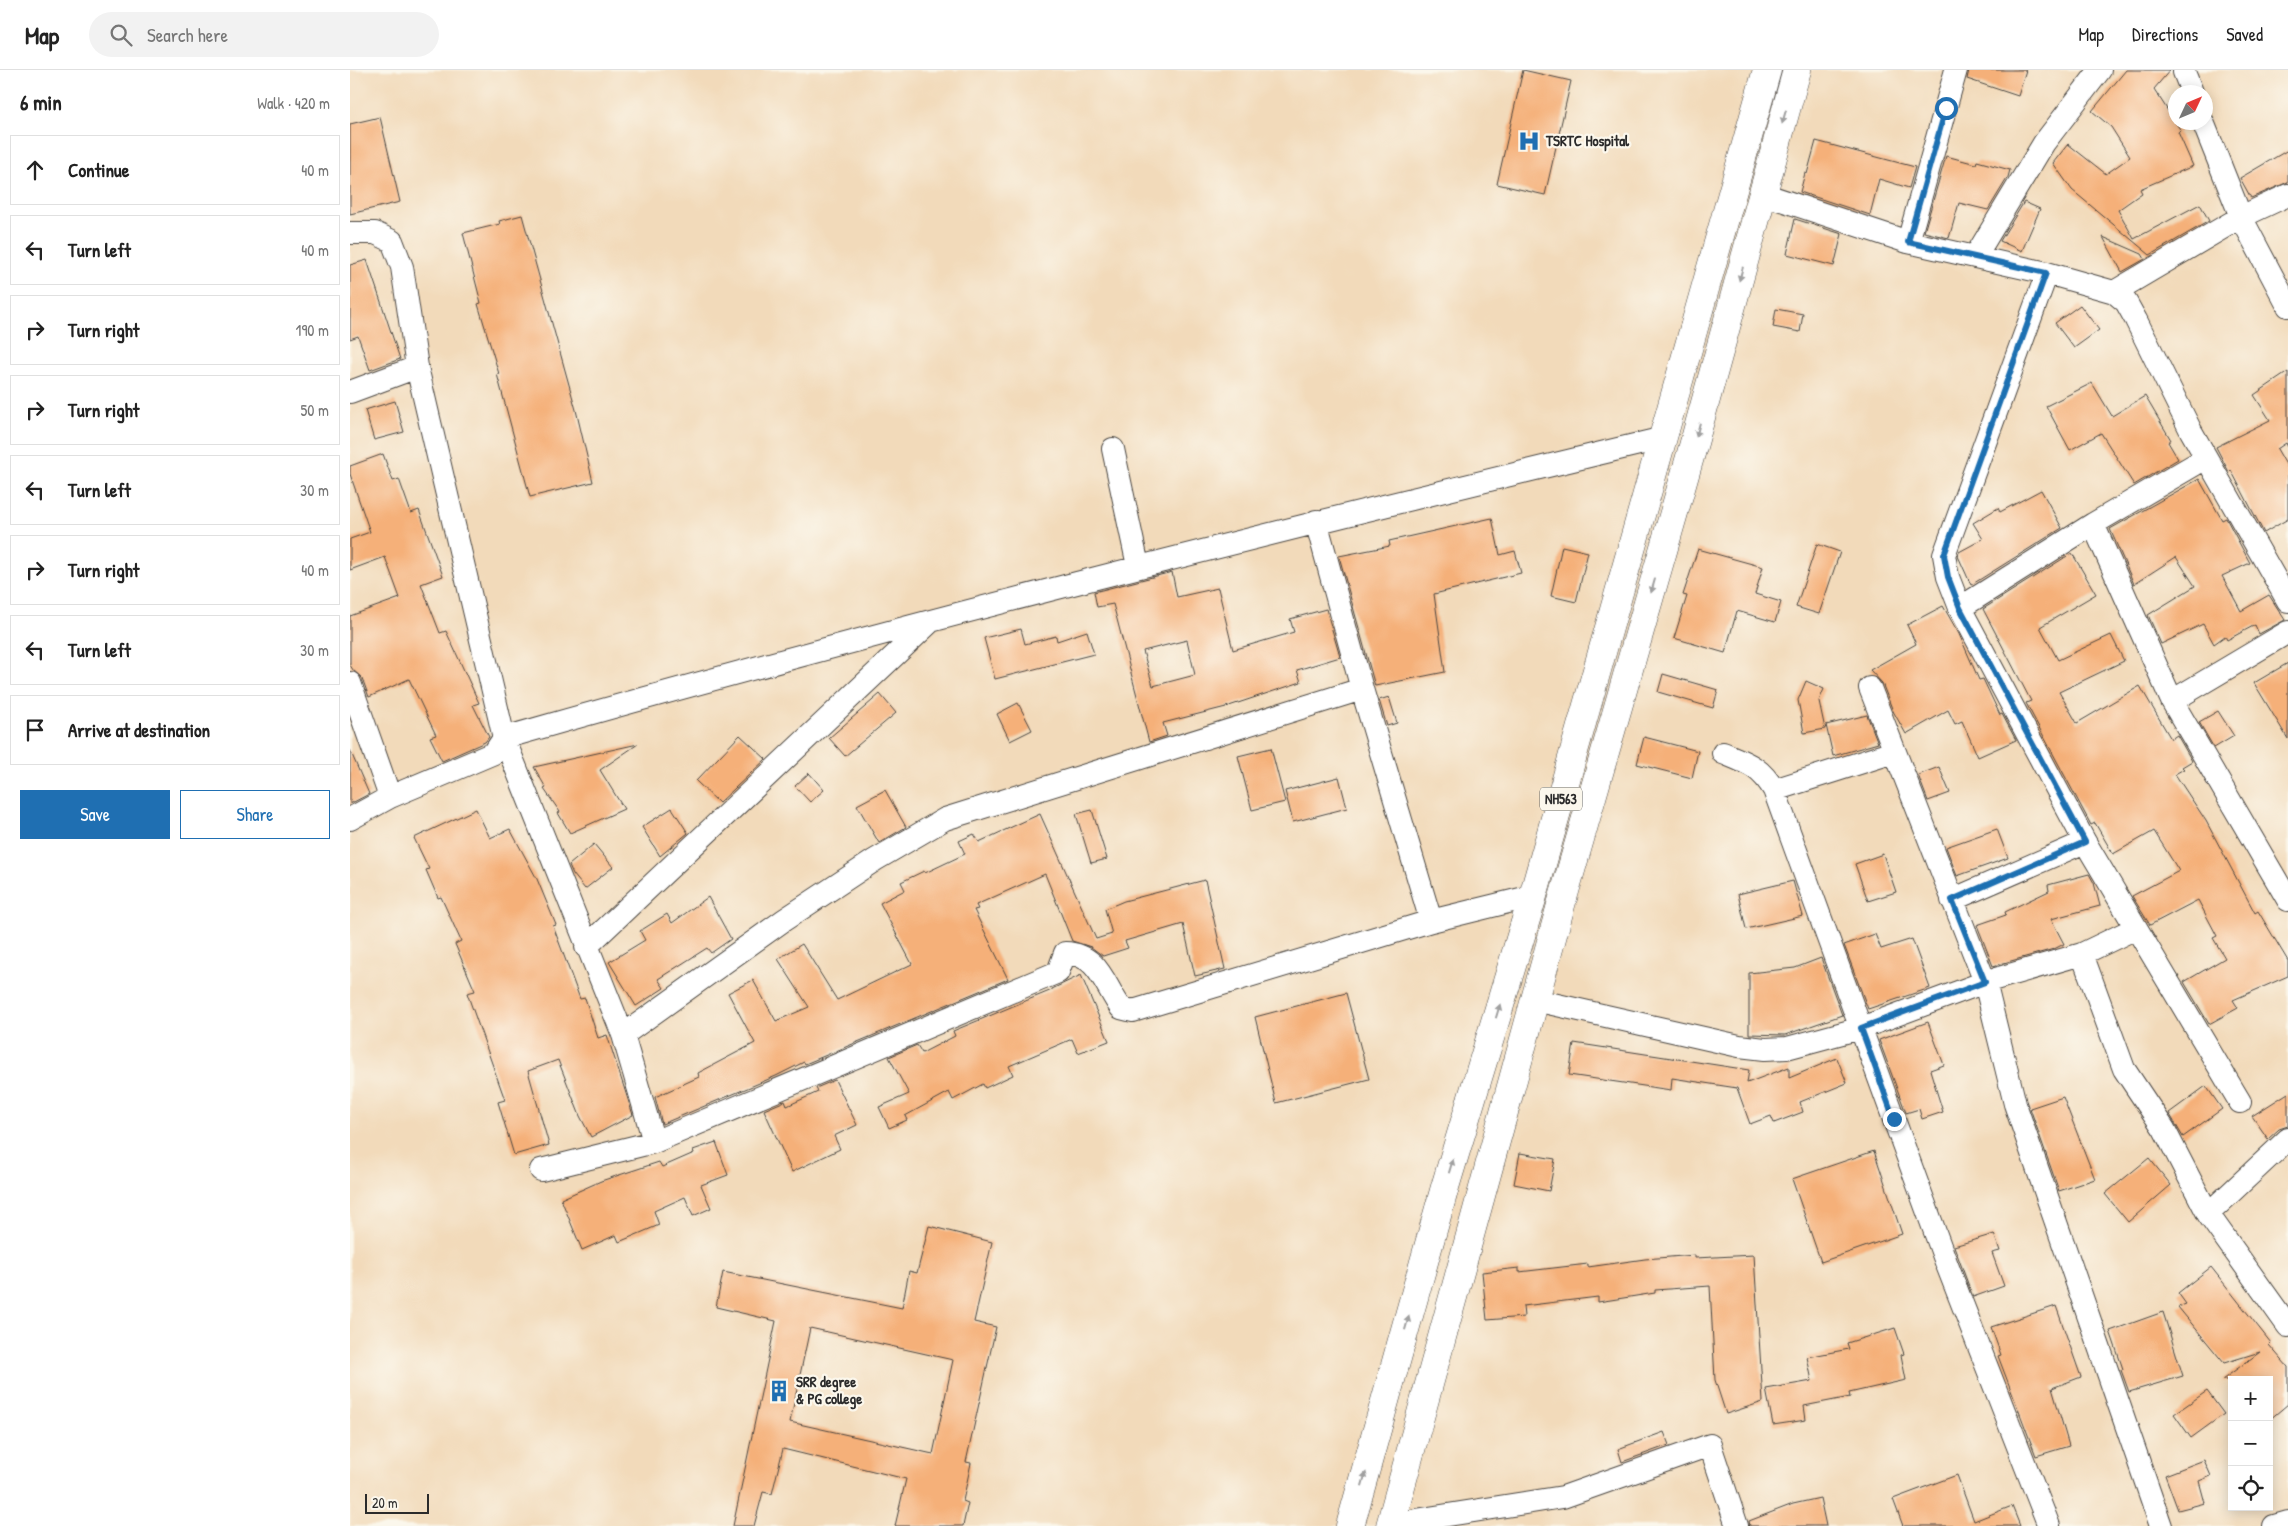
<!DOCTYPE html>
<html lang="en">
<head>
<meta charset="utf-8">
<style>
  body { margin:0; font-family:"Patrick Hand",sans-serif; background:#f2f2f2; color:#222 }
  .controls { position:absolute; right:15px; bottom:15px; display:grid; overflow:hidden; border-radius:0px; box-shadow:0 2px 12px #0003 }
  .controls button { width:45px; height:45px; display:grid; place-items:center; padding:0; border:0; border-bottom:1px solid #e0e0e0; background:#fff; color:#222; font:25px sans-serif }
  .compass { position:absolute; left:1818px; top:15px; width:45px; height:45px; border-radius:50%; background:#fff; box-shadow:0 2px 12px #0003; rotate:46deg }
  .scale { position:absolute; left:15px; bottom:12px; width:64px; box-sizing:border-box; padding-left:5px; border:2px solid #2b2b2b; border-top:0; font-size:14px; line-height:18px; white-space:nowrap; color:#2b2b2b; -webkit-text-stroke:4px #fbf7ec; paint-order:stroke }
  .stop { position:absolute; width:15px; height:15px; margin:-11px; border:4px solid #1f6fb2; border-radius:50%; background:#fff }
  .stop.end { background:#1f6fb2; border-color:#fff; box-shadow:0 1px 5px #0008 }
  .list { margin:0; padding:0; list-style:none }
  h2 { display:flex; justify-content:space-between; align-items:center; height:65px; margin:0; padding:0 20px; font-size:21px }
  h2 small { font-size:16px; font-weight:400; color:#767676 }
  .list li { display:grid; grid-template-columns:32px 1fr auto; gap:15px; align-items:center; box-sizing:border-box; height:70px; margin:0 10px 10px; padding:0 10px; border:1px solid #e0e0e0; border-radius:0px }
  .list b { display:block; font-size:19px; white-space:nowrap }
  .list em { font-size:16px; font-style:normal; color:#767676 }
  .actions { display:flex; gap:10px; padding:15px 20px }
  .actions a { flex:1; padding:11px 0; border:1px solid #1f6fb2; border-radius:0px; text-align:center; font-size:18px; color:#1f6fb2 }
  .actions .main { background:#1f6fb2; color:#fff }
  .icon { flex:none; width:28px; height:28px; fill:none; stroke:currentColor; stroke-width:2; stroke-linecap:round; stroke-linejoin:round }
  .map { position:relative; flex:none; width:1938px; height:1456px; overflow:hidden }
  header { display:flex; align-items:center; gap:30px; box-sizing:border-box; height:70px; padding:0 25px; background:#fff; border-bottom:1px solid #e0e0e0 }
  header strong { font-size:24px }
  nav { display:flex; gap:28px; margin-inline-start:auto; font-size:18px }
  .search { width:350px; height:45px; background:#f2f2f2; display:flex; align-items:center; gap:12px; box-sizing:border-box; padding:0 18px; border-radius:28px; color:#767676; font-size:19px }
  main { display:flex }
  aside { flex:1; background:#fff }
  .map>svg:first-child { display:block }
</style>
</head>
<body>
<header>
<strong>Map</strong>
<div class="search"><svg class="icon" aria-label="search" viewBox="0 0 24 24"><circle cx="10" cy="10" r="6"/><path d="M15 15l6 6"/></svg>Search here</div>
<nav><a>Map</a><a>Directions</a><a>Saved</a></nav>
</header>
<main>
<aside>
<h2>6 min<small>Walk · 420 m</small></h2>
<ul class="list">
<li><svg class="icon" aria-label="ahead" viewBox="0 0 24 24"><path d="M12 20V5M6 11l6-6 6 6"/></svg><div><b>Continue</b></div><em>40 m</em></li>
<li><svg class="icon" aria-label="left" viewBox="0 0 24 24"><path d="M17 20v-9H6M10 6l-5 5 5 5"/></svg><div><b>Turn left</b></div><em>40 m</em></li>
<li><svg class="icon" aria-label="right" viewBox="0 0 24 24"><path d="M7 20v-9h11M14 6l5 5-5 5"/></svg><div><b>Turn right</b></div><em>190 m</em></li>
<li><svg class="icon" aria-label="right" viewBox="0 0 24 24"><path d="M7 20v-9h11M14 6l5 5-5 5"/></svg><div><b>Turn right</b></div><em>50 m</em></li>
<li><svg class="icon" aria-label="left" viewBox="0 0 24 24"><path d="M17 20v-9H6M10 6l-5 5 5 5"/></svg><div><b>Turn left</b></div><em>30 m</em></li>
<li><svg class="icon" aria-label="right" viewBox="0 0 24 24"><path d="M7 20v-9h11M14 6l5 5-5 5"/></svg><div><b>Turn right</b></div><em>40 m</em></li>
<li><svg class="icon" aria-label="left" viewBox="0 0 24 24"><path d="M17 20v-9H6M10 6l-5 5 5 5"/></svg><div><b>Turn left</b></div><em>30 m</em></li>
<li><svg class="icon" aria-label="arrive" viewBox="0 0 24 24"><path d="M6 21V4h12l-3 4 3 4H6"/></svg><div><b>Arrive at destination</b></div></li>
</ul>
<div class="actions"><a class="main">Save</a><a>Share</a></div>
</aside>
<div class="map">
<svg width="1938" height="1456" viewBox="0 0 1938 1456">
  <rect width="100%" height="100%" fill="#fbf7ec"/>
  <filter id="ink" filterUnits="userSpaceOnUse"><feTurbulence type="fractalNoise" baseFrequency=".02" numOctaves="2"/><feDisplacementMap in="SourceGraphic" scale="10" xChannelSelector="R" yChannelSelector="G"/><feConvolveMatrix kernelMatrix="1 2 1 2 8 2 1 2 1" color-interpolation-filters="sRGB"/></filter>
  <filter id="wash" filterUnits="userSpaceOnUse"><feTurbulence type="fractalNoise" baseFrequency=".0096" numOctaves="4" result="noise"/><feDisplacementMap in="SourceGraphic" scale="20" xChannelSelector="R" yChannelSelector="G"/><feGaussianBlur stdDeviation="1.12" result="paint"/><feColorMatrix in="noise" values="0 0 0 0 0 0 0 0 0 0 0 0 0 0 0 0 0 1.4 0 .05"/><feComposite in="paint" operator="in"/></filter>
  <g filter="url(#wash)">
    <rect width="100%" height="100%" fill="#f2daba"/>
    <g id="blocks">
      <path fill="#f5b079" fill-rule="evenodd" d="M 1173,0 L 1221,11 L 1195,125 L 1147,114 Z
        M 1619,0 L 1676,0 L 1668,26 L 1617,9 Z
        M 1776,0 L 1820,0 L 1804,19 L 1831,61 L 1828,62 L 1843,96 L 1790,119 L 1792,123 L 1768,140 L 1784,169 L 1850,134 L 1859,151 L 1800,185 L 1722,120 L 1703,93 L 1718,74 L 1756,104 L 1780,87 L 1761,57 L 1742,41 Z
        M 30,47 L 50,132 L 0,144 L 0,54 Z
        M 1466,71 L 1565,97 L 1559,118 L 1529,109 L 1520,145 L 1450,122 L 1455,103 L 1457,104 Z
        M 1938,80 L 1938,112 L 1901,128 L 1890,108 Z
        M 1596,86 L 1626,94 L 1627,91 L 1660,100 L 1658,107 L 1638,140 L 1609,133 L 1599,168 L 1574,162 Z
        M 1674,132 L 1690,139 L 1672,181 L 1650,171 Z
        M 172,145 L 226,340 L 243,412 L 180,427 L 147,304 L 149,304 L 128,234 L 131,233 L 113,163 L 150,154 L 149,151 Z
        M 1445,149 L 1492,164 L 1484,196 L 1437,184 Z
        M 1753,167 L 1792,184 L 1795,189 L 1772,202 Z
        M 17,190 L 50,289 L 20,300 L 8,266 L 0,269 L 0,195 Z
        M 1730,235 L 1749,260 L 1724,278 L 1705,253 Z
        M 1426,239 L 1453,244 L 1450,262 L 1423,257 Z
        M 1938,302 L 1938,377 L 1936,373 L 1927,379 L 1938,398 L 1938,449 L 1914,463 L 1881,400 L 1879,402 L 1866,377 L 1920,350 L 1904,325 Z
        M 1742,313 L 1762,346 L 1795,326 L 1821,370 L 1818,372 L 1828,389 L 1784,415 L 1751,363 L 1720,380 L 1696,336 Z
        M 45,331 L 54,362 L 24,370 L 15,340 Z
        M 33,384 L 43,411 L 49,409 L 61,443 L 69,440 L 93,506 L 71,514 L 90,563 L 96,561 L 129,633 L 123,635 L 139,667 L 135,672 L 92,691 L 80,667 L 86,665 L 59,609 L 19,627 L 12,608 L 3,600 L 0,595 L 0,546 L 50,528 L 35,487 L 0,500 L 0,469 L 20,462 L 0,404 L 0,396 Z
        M 1849,409 L 1872,450 L 1876,448 L 1900,493 L 1872,506 L 1891,541 L 1919,525 L 1935,550 L 1909,564 L 1905,555 L 1877,570 L 1875,566 L 1864,574 L 1853,554 L 1811,574 L 1798,545 L 1845,516 L 1826,487 L 1784,514 L 1760,459 Z
        M 1691,420 L 1712,458 L 1621,515 L 1608,486 L 1609,482 L 1633,469 L 1623,453 L 1648,438 L 1650,442 Z
        M 1142,448 L 1150,485 L 1165,481 L 1171,503 L 1084,524 L 1095,602 L 1025,616 L 989,486 L 1040,476 L 1039,471 Z
        M 1467,474 L 1490,482 L 1469,544 L 1446,537 Z
        M 1212,476 L 1238,482 L 1226,532 L 1201,526 Z
        M 1348,479 L 1413,497 L 1405,524 L 1431,532 L 1425,552 L 1387,541 L 1375,583 L 1324,568 L 1337,526 L 1333,525 Z
        M 1722,483 L 1746,524 L 1690,557 L 1708,590 L 1761,565 L 1774,591 L 1709,622 L 1727,653 L 1790,616 L 1821,669 L 1827,665 L 1842,691 L 1832,697 L 1834,699 L 1825,704 L 1856,751 L 1905,843 L 1908,841 L 1938,891 L 1938,906 L 1883,930 L 1888,938 L 1859,954 L 1834,912 L 1875,888 L 1863,868 L 1867,866 L 1848,830 L 1800,855 L 1782,826 L 1829,801 L 1804,761 L 1763,784 L 1745,753 L 1741,755 L 1676,633 L 1681,631 L 1633,539 Z
        M 822,502 L 827,527 L 868,518 L 883,580 L 944,562 L 940,549 L 976,539 L 990,587 L 947,600 L 951,612 L 876,637 L 813,653 L 817,666 L 799,672 L 763,534 L 747,537 L 744,522 ZM 837,570 L 845,605 L 803,616 L 793,581 Z
        M 1593,536 L 1609,564 L 1629,610 L 1633,609 L 1650,645 L 1652,644 L 1666,670 L 1628,687 L 1612,651 L 1605,654 L 1598,640 L 1556,664 L 1543,641 L 1532,613 L 1520,600 L 1566,574 L 1557,555 Z
        M 671,559 L 675,574 L 706,566 L 707,571 L 737,561 L 744,584 L 645,609 L 634,568 Z
        M 1938,593 L 1938,669 L 1904,613 Z
        M 1313,604 L 1368,620 L 1363,638 L 1308,622 Z
        M 1456,611 L 1474,619 L 1469,631 L 1475,659 L 1454,663 L 1448,630 Z
        M 530,624 L 546,643 L 495,686 L 479,668 Z
        M 1039,627 L 1047,653 L 1037,656 L 1029,630 Z
        M 668,633 L 682,660 L 660,671 L 647,644 Z
        M 1868,641 L 1884,666 L 1864,678 L 1849,652 Z
        M 1517,645 L 1528,673 L 1483,686 L 1476,655 Z
        M 390,665 L 416,689 L 369,733 L 346,711 Z
        M 1294,667 L 1348,681 L 1342,708 L 1287,694 Z
        M 288,674 L 250,700 L 274,739 L 220,763 L 208,743 L 210,742 L 194,719 L 196,718 L 184,697 Z
        M 921,678 L 935,732 L 902,740 L 888,686 Z
        M 0,680 L 19,724 L 0,734 Z
        M 1589,697 L 1600,723 L 1578,731 L 1568,705 Z
        M 459,703 L 474,720 L 460,732 L 445,716 Z
        M 989,707 L 997,738 L 943,752 L 935,721 Z
        M 535,720 L 556,757 L 529,773 L 507,735 Z
        M 322,738 L 338,763 L 310,786 L 292,757 Z
        M 126,739 L 140,768 L 160,759 L 187,809 L 206,855 L 203,856 L 230,929 L 235,928 L 248,968 L 257,965 L 283,1045 L 241,1067 L 230,1046 L 208,990 L 178,1001 L 199,1075 L 164,1085 L 148,1032 L 155,1030 L 117,923 L 125,921 L 105,874 L 111,871 L 91,827 L 88,828 L 76,800 L 79,799 L 64,768 Z
        M 742,740 L 757,789 L 741,793 L 726,744 Z
        M 690,744 L 746,869 L 762,864 L 755,839 L 774,831 L 855,810 L 875,899 L 845,906 L 833,854 L 775,871 L 778,878 L 753,886 L 741,877 L 722,871 L 695,804 L 626,835 L 628,839 L 624,840 L 658,909 L 455,994 L 454,992 L 426,1006 L 312,1054 L 305,1027 L 349,1007 L 348,1003 L 405,973 L 378,923 L 403,910 L 426,951 L 459,937 L 428,889 L 452,874 L 487,930 L 562,894 L 530,833 L 555,820 L 551,812 L 574,801 L 575,803 L 615,784 L 609,771 L 624,764 L 629,772 Z
        M 1647,759 L 1658,788 L 1607,806 L 1596,777 Z
        M 244,774 L 263,797 L 235,819 L 223,804 L 219,795 Z
        M 1533,784 L 1546,822 L 1518,831 L 1505,794 Z
        M 1739,804 L 1744,813 L 1750,836 L 1701,849 L 1714,874 L 1704,879 L 1643,896 L 1627,855 L 1656,845 L 1655,842 L 1699,821 L 1698,815 Z
        M 1443,811 L 1453,846 L 1396,859 L 1388,824 Z
        M 358,827 L 381,869 L 361,883 L 357,878 L 308,909 L 314,918 L 286,936 L 259,892 L 295,870 L 290,861 L 317,844 L 322,853 Z
        M 1525,864 L 1531,879 L 1562,869 L 1580,918 L 1518,939 L 1494,875 Z
        M 1471,888 L 1492,945 L 1435,965 L 1399,964 L 1399,903 L 1445,898 Z
        M 731,905 L 759,971 L 728,983 L 722,969 L 659,996 L 663,1005 L 635,1018 L 633,1014 L 603,1030 L 599,1022 L 555,1046 L 557,1050 L 539,1058 L 529,1037 L 559,1024 L 539,987 L 567,975 L 572,983 L 605,966 L 603,961 L 702,920 L 702,919 Z
        M 996,923 L 1019,1009 L 926,1033 L 905,947 Z
        M 1578,952 L 1594,995 L 1580,1000 L 1593,1042 L 1572,1049 L 1569,1039 L 1556,1043 L 1529,970 Z
        M 1224,973 L 1399,1000 L 1397,1013 L 1439,997 L 1439,1008 L 1487,988 L 1497,1013 L 1450,1032 L 1453,1042 L 1424,1053 L 1421,1046 L 1400,1054 L 1387,1018 L 1322,1008 L 1321,1020 L 1219,1005 Z
        M 485,1010 L 507,1055 L 484,1066 L 490,1079 L 442,1102 L 414,1040 L 435,1031 L 437,1036 L 468,1022 L 466,1018 Z
        M 1856,1016 L 1872,1039 L 1833,1067 L 1819,1043 Z
        M 1938,1023 L 1938,1056 L 1929,1059 L 1918,1069 L 1902,1046 Z
        M 1713,1027 L 1745,1109 L 1709,1121 L 1680,1038 Z
        M 366,1072 L 378,1105 L 351,1115 L 361,1138 L 343,1146 L 335,1127 L 304,1141 L 309,1155 L 269,1172 L 266,1165 L 232,1180 L 211,1129 L 251,1111 L 309,1092 L 312,1097 L 344,1083 L 343,1080 Z
        M 1524,1081 L 1552,1164 L 1471,1192 L 1442,1109 Z
        M 1170,1083 L 1205,1089 L 1199,1121 L 1164,1114 Z
        M 1799,1088 L 1821,1115 L 1778,1152 L 1755,1124 Z
        M 579,1156 L 642,1172 L 624,1252 L 646,1257 L 616,1392 L 621,1393 L 613,1431 L 618,1433 L 613,1456 L 545,1456 L 556,1409 L 433,1379 L 422,1424 L 413,1422 L 404,1456 L 383,1456 L 426,1251 L 366,1237 L 373,1202 L 552,1238 L 559,1201 L 567,1203 ZM 460,1258 L 603,1290 L 583,1384 L 440,1352 Z
        M 1644,1164 L 1650,1181 L 1642,1183 L 1654,1216 L 1623,1227 L 1604,1176 Z
        M 1345,1185 L 1345,1188 L 1404,1185 L 1413,1332 L 1376,1344 L 1365,1310 L 1360,1216 L 1305,1220 L 1305,1223 L 1248,1232 L 1248,1227 L 1173,1236 L 1174,1247 L 1137,1250 L 1132,1202 L 1169,1198 L 1169,1202 L 1238,1194 L 1238,1197 L 1295,1189 Z
        M 1861,1197 L 1921,1273 L 1919,1275 L 1938,1297 L 1938,1334 L 1919,1350 L 1919,1310 L 1872,1310 L 1910,1282 L 1874,1293 L 1828,1237 L 1836,1234 L 1828,1223 Z
        M 1706,1236 L 1731,1307 L 1702,1318 L 1719,1376 L 1686,1386 L 1648,1286 L 1651,1285 L 1641,1257 Z
        M 1813,1242 L 1833,1306 L 1779,1322 L 1771,1300 L 1773,1299 L 1760,1261 Z
        M 1545,1258 L 1554,1284 L 1551,1285 L 1556,1310 L 1499,1323 L 1500,1327 L 1454,1336 L 1456,1350 L 1423,1355 L 1416,1319 L 1462,1311 L 1457,1287 L 1499,1279 L 1497,1273 Z
        M 1857,1321 L 1874,1344 L 1841,1368 L 1824,1344 Z
        M 1314,1362 L 1319,1375 L 1272,1392 L 1268,1379 Z
        M 1854,1390 L 1861,1406 L 1849,1411 L 1855,1433 L 1828,1440 L 1815,1405 Z
        M 1607,1405 L 1624,1451 L 1662,1436 L 1670,1456 L 1553,1456 L 1543,1429 Z
        M 1470,1428 L 1476,1456 L 1400,1456 L 1399,1451 L 1443,1434 Z"/>
    </g>
  </g>
  <g filter="url(#ink)">
    <use href="#blocks" fill-opacity="0" stroke="#494540" stroke-width="1"/>
    <g fill="none" stroke-linecap="round" stroke-linejoin="round">
      <g stroke="#494540" stroke-width="24">
        <path id="street" d="M 1834,2 L 1842,22
          M 1853,52 L 1891,147 L 1938,236
          M 1413,124 L 1558,172 L 1697,203 L 1764,222 L 1776,232 L 1786,250 L 1841,361 L 1938,531
          M 0,163 L 25,163 L 42,171 L 52,197 L 67,297 L 154,668 L 273,965 L 304,1072 L 191,1100
          M 1558,172 L 1606,0
          M 1625,187 L 1694,73 L 1750,0
          M 1697,203 L 1594,485 L 1598,507 L 1610,538 L 1735,772 L 1890,1032
          M 1764,222 L 1891,147 L 1938,125
          M 0,322 L 67,297
          M 763,379 L 788,496
          M 966,451 L 1012,619 L 1081,851
          M 1743,454 L 1822,631 L 1938,830
          M 1610,538 L 1743,454 L 1856,388
          M 0,613 L 40,727
          M 1520,618 L 1635,912 L 1665,1034 L 1811,1456
          M 1822,631 L 1938,562
          M 1373,683 C 1397,693 1410,696 1424,720 L 1597,1195 L 1699,1456
          M 1424,720 L 1544,682
          M 0,749 L 40,727 L 144,683 L 154,668 C 538,558 925,461 1314,368
          M 1602,830 L 1735,772
          M 236,877 L 579,553
          M 1732,884 L 1786,858
          M 1185,930 L 1389,976 L 1415,979 L 1437,978 L 1511,958 L 1635,912 L 1732,884 L 1774,999 L 1814,1059 L 1858,1144 L 1938,1256
          M 273,965 L 434,850 L 525,790 L 595,749 L 1012,619
          M 304,1072 L 708,902 L 715,883 C 749,884 754,915 771,938 L 783,941 L 1081,851 L 1183,826
          M 1858,1144 L 1938,1069
          M 1040,1454 L 1213,1427 L 1360,1375 L 1387,1456
          M 1924,1456 L 1938,1452"/>
      </g>
      <g stroke="#494540" stroke-width="29">
        <path id="highway" d="M 1000,1456 L 1095,1117 L 1183,826 L 1417,0
          M 1040,1456 L 1211,835 L 1342,380 L 1447,0"/>
      </g>
      <use href="#street" stroke="#fff" stroke-width="22"/>
      <use href="#highway" stroke="#fff" stroke-width="28"/>
    </g>
    <defs><path id="oneway-solid" d="M-6-.8H1V-3.2L6.5 0L1 3.2V.8H-6Z" transform="scale(1.25)"/></defs>
    <g fill="#a0a0a0">
      <use href="#oneway-solid" transform="translate(1434 47) rotate(106)"/>
      <use href="#oneway-solid" transform="translate(1391 204) rotate(105)"/>
      <use href="#oneway-solid" transform="translate(1348 360) rotate(105)"/>
      <use href="#oneway-solid" transform="translate(1303 516) rotate(106)"/>
      <use href="#oneway-solid" transform="translate(1148 941) rotate(-73)"/>
      <use href="#oneway-solid" transform="translate(1101 1096) rotate(-73)"/>
      <use href="#oneway-solid" transform="translate(1057 1253) rotate(-74)"/>
      <use href="#oneway-solid" transform="translate(1014 1409) rotate(-74)"/>
    </g>
  </g>
  <g fill="none" stroke-linecap="round" stroke-linejoin="round" filter="url(#ink)">
    <path stroke="#1f6fb2" stroke-width="6" d="M 1544,1049 L 1511,958 L 1635,912 L 1602,830 L 1735,772 L 1610,538 L 1598,507 L 1594,485 L 1696,203 L 1558,172 L 1596,38"/>
  </g>
  <defs>
    <g id="hospital-bare" transform="scale(1.725)"><path d="M-5-5h3v3.5h4V-5h3V5h-3V1.5h-4V5h-3Z" fill="#1f6fb2" stroke="#fbf7ec" stroke-width="2.5" paint-order="stroke"/></g>
    <g id="building-bare" transform="scale(1.725)"><path d="M-4-6H4V6H1V3H-1V6H-4ZM-2.5-4.3h1.7v1.8h-1.7ZM.8-4.3h1.7v1.8H.8ZM-2.5-1h1.7V.8h-1.7ZM.8-1h1.7V.8H.8Z" fill="#1f6fb2" stroke="#fbf7ec" stroke-width="2.5" paint-order="stroke"/></g>
  </defs>
  <g fill-rule="evenodd">
    <use href="#hospital-bare" x="1179" y="71"/>
    <use href="#building-bare" x="429" y="1321"/>
  </g>
  <g text-anchor="middle" stroke-width="4.5" stroke-linejoin="round" paint-order="stroke">
    <rect fill="#fbf7ec" stroke="#696865" stroke-width="1" x="1190" y="717.5" width="42" height="23" rx="4"/>
    <g font-size="14" font-weight="bold" fill="#2b2b2b">
      <text x="1211" y="734">NH563</text>
    </g>
    <g font-size="15" font-weight="bold" fill="#2b2b2b" stroke="#fbf7ec" text-anchor="start">
      <text x="1196" y="76">TSRTC Hospital</text>
      <text x="446" y="1317">SRR degree<tspan x="446" dy="17">&amp; PG college</tspan></text>
    </g>
  </g>
</svg>
<div class="controls">
<button>+</button>
<button>−</button>
<button><svg class="icon" aria-label="locate" viewBox="0 0 24 24"><circle cx="12" cy="12" r="6"/><path d="M12 2v4M12 18v4M2 12h4M18 12h4"/></svg></button>
</div>
<svg class="compass" viewBox="-18 -18 36 36"><path d="M0-13l5 13h-10z" fill="#e53935"/><path d="M0 13l5-13h-10z" fill="#767676"/></svg>
<div class="scale">20 m</div>
<div class="stop" style="left:1596px;top:38px"></div>
<div class="stop end" style="left:1544px;top:1049px"></div>
</div>
</main>
</body>
</html>
